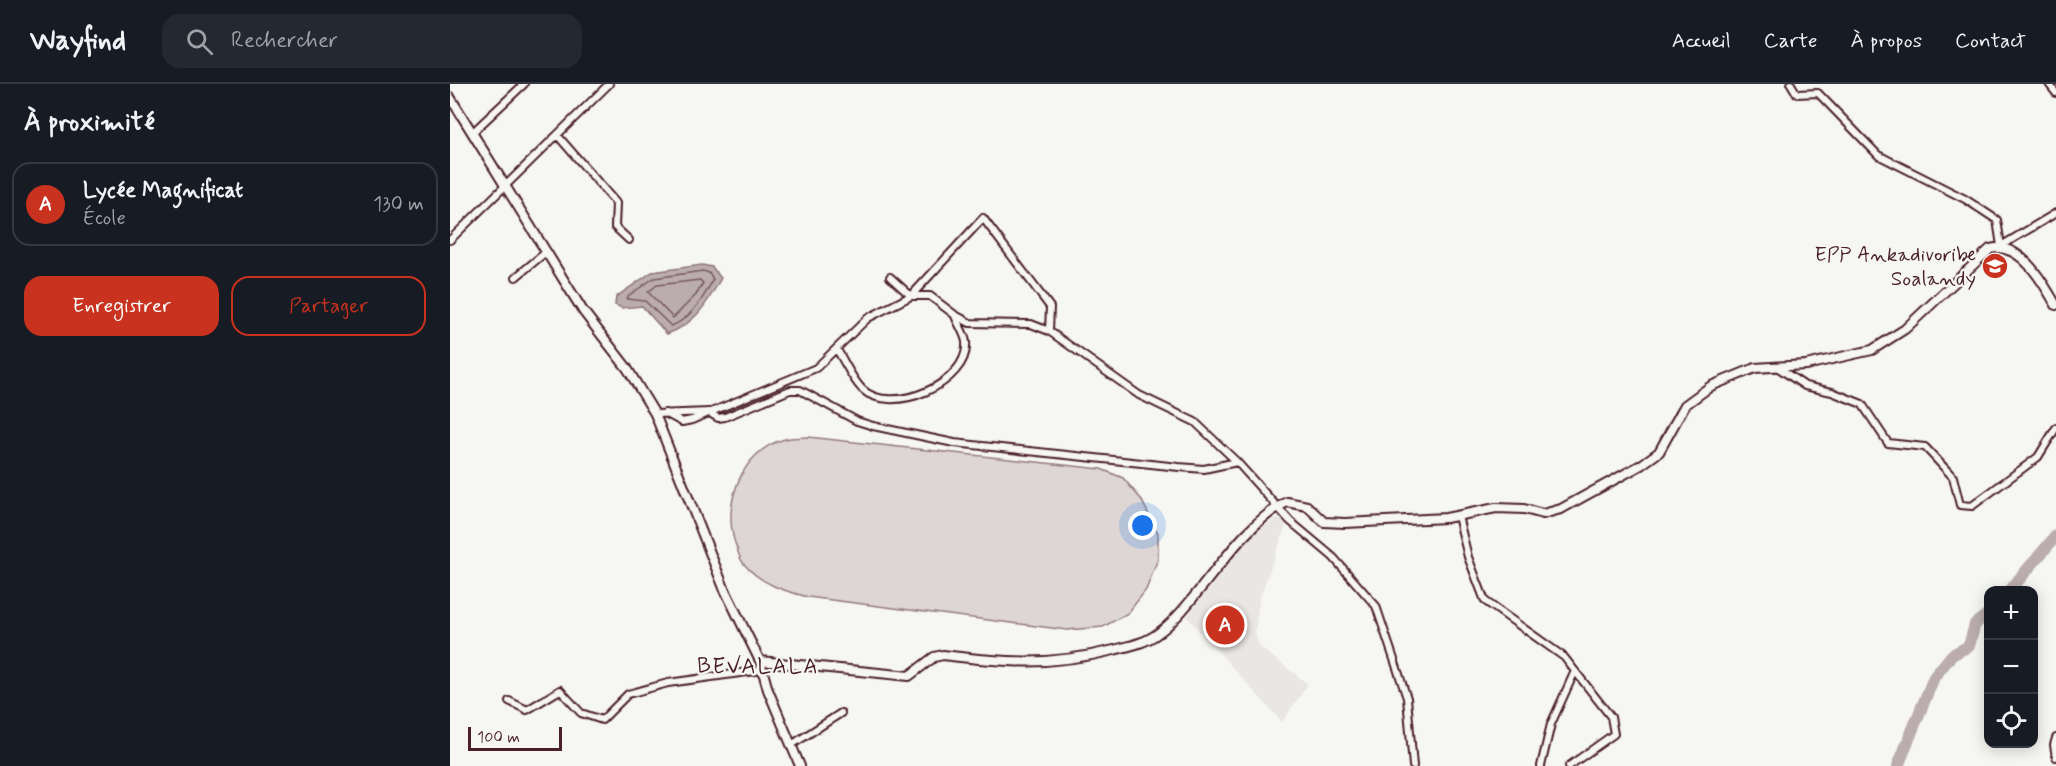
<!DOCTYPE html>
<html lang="fr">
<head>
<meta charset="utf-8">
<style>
  body { margin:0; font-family:Mynerve,sans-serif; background:#242831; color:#f1f3f6 }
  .controls { position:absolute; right:18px; bottom:18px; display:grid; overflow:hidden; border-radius:12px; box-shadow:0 3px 15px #0003 }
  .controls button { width:54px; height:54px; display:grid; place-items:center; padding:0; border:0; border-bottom:2px solid #363941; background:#171b24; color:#f1f3f6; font:30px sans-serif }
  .scale { position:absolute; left:18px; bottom:15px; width:94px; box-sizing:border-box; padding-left:6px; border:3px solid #4a1f2b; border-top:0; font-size:16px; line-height:21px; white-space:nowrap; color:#4a1f2b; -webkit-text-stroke:4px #f6f6f2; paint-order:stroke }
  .you { position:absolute; left:693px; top:442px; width:21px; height:21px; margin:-15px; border:4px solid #fff; border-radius:50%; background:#1a73e8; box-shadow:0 0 0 9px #1a73e833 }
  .badge { display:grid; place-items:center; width:39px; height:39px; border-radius:50%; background:#c8321e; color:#fff; font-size:20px; font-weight:700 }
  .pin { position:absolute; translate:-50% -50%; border:3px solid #fff; box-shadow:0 2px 6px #0006 }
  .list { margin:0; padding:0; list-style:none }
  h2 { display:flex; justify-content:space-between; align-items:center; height:78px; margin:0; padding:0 24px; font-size:26px }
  h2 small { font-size:20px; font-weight:400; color:#9ea1a6 }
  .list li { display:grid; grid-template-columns:39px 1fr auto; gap:18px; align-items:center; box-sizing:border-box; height:84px; margin:0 12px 12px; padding:0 12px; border:2px solid #363941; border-radius:18px }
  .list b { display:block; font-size:22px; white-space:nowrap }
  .list p { margin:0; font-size:20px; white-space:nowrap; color:#9ea1a6 }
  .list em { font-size:20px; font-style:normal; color:#9ea1a6 }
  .actions { display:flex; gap:12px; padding:18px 24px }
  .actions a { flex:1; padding:14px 0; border:2px solid #c8321e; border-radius:18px; text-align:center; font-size:21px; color:#c8321e }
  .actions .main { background:#c8321e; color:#fff }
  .icon { flex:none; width:33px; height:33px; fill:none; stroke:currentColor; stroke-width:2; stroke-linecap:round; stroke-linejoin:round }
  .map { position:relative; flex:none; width:1606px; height:682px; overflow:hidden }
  header { display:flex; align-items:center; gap:36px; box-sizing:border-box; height:84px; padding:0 30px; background:#171b24; border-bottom:2px solid #363941 }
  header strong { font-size:28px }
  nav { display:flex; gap:33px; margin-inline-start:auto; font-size:21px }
  .search { width:420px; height:54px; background:#242831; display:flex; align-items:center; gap:15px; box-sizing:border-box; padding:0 21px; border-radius:18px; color:#9ea1a6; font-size:22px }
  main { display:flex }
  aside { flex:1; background:#171b24 }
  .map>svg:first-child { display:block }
</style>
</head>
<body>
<header>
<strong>Wayfind</strong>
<div class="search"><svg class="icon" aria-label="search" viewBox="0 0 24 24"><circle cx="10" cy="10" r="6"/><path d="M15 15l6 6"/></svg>Rechercher</div>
<nav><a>Accueil</a><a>Carte</a><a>À propos</a><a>Contact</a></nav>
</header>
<main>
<aside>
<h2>À proximité<small></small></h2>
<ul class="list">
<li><span class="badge">A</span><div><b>Lycée Magnificat</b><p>École</p></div><em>130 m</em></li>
</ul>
<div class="actions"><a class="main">Enregistrer</a><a>Partager</a></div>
</aside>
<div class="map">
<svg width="1606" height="682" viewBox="0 0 1606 682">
  <rect width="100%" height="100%" fill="#f6f6f2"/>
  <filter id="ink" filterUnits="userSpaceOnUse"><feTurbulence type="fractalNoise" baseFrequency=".0167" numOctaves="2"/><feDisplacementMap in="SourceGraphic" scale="12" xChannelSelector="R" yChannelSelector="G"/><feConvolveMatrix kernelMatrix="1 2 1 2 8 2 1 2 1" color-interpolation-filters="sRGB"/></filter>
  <g filter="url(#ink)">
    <path fill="#e9e6e3" d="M 825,435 L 830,435 L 836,441 L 809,516 L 805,549 L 810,563 L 858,600 L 832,638 L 737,533 L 799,452 Z"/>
    <path fill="#ddd6d5" stroke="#947a80" stroke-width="1.5" d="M 358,353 L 651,385 L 673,394 L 691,415 L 708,449 L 708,475 L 696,506 L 678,529 L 653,543 L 617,546 L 358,513 C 334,507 311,500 294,480 C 289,475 288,466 285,459 C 272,421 291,366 335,355 C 342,353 351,354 358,353 Z"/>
    <path fill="#bbadae" stroke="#8e747a" stroke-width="1.5" d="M 252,181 L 262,183 L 271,194 C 257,220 245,240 217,250 L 192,222 L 172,224 L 165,221 L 166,213 L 202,188 Z"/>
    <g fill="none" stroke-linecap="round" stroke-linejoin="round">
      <path stroke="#77585f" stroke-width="1.5" d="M 253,187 L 259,189 L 263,195 C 254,214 241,235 221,242 L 195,217 L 177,215 L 178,212 L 204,194 Z
        M 250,196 L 253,199 L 246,211 L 223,234 L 198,208 L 207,201 Z"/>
      <path stroke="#bbadae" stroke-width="12" d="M 1560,506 L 1606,452
        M 1448,682 L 1484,593 L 1502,571 L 1519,562 L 1525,540 L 1538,530"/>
      <g stroke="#4a1f2b" stroke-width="10">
        <path id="minor" d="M 1341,0 L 1347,10 L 1368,9 L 1428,71 L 1515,115 L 1547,136 L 1551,162 L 1606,129
          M 1599,0 L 1606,9
          M 23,48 L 74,0
          M 108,52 L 166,119 L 165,143 L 179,156
          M 0,156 L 159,0
          M 66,193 L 96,168
          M 440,193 L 461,212 L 533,134 L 600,223 L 599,247
          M 387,266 C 395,278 402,295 412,305 C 441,333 520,299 516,258 C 515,250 508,240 505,232
          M 1327,283 L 1355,302 L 1382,308 L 1412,320 L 1438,359 L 1475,363 L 1503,393 L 1510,421 L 1522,422 L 1588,373 L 1606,344
          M 258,328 L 268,334 L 275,333 L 340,306 L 350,306 L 407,337 L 423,342 L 504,359 L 729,383 L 754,385 L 787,378
          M 215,329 L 232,338 L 242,336 L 366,284 L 418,234 L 461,212 L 480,212 L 505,231 L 520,239 L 581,240 L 599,247 L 689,311 L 745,338 L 787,378 L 840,437 L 883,473 L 926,522 L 957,614 L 963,682
          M 205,330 L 260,328
          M 1008,432 L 1018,473 L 1035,517 L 1114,573 L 1161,633 L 1164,650 L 1119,682
          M 59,617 L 77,626 L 110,606 L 131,629 L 152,636 L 178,610 L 218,599 L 312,586
          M 1606,654 L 1604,661 L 1606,673
          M 343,660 L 391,629
          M 1091,682 L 1101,640 L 1125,587"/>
      </g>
      <g stroke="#4a1f2b" stroke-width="12">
        <path id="tertiary" d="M 0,13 L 133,227 L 177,284 L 205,330 L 274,504 L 310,577 L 318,606 L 350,682
          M 310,577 L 459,592 L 484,573 L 493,571 C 557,579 600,582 664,566 C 679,562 695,559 707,550 C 724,538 738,520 751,504 C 776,473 802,436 837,418 L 857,422 L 874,438 L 895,439 L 996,434 L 1046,424 L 1074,425 L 1093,430 L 1111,425 L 1191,381 L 1209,368 L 1235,321 L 1261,302 L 1305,284 L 1356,281 L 1422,266 L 1455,245 L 1540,165 C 1570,157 1593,198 1606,221"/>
      </g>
      <use href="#minor" stroke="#f6f6f2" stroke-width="6"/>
      <use href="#tertiary" stroke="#f6f6f2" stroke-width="8"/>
    </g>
  </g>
  <defs>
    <g id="school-disc" transform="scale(1.35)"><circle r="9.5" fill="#c8321e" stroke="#f6f6f2"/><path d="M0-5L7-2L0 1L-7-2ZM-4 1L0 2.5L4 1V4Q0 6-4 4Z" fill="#fff"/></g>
  </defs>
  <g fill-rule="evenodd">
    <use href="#school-disc" x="1545" y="182"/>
  </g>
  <g text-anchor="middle" stroke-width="4.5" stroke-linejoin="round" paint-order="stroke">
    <g font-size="21" fill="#4a1f2b" stroke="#f6f6f2" text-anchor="end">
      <text x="1526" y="177">EPP Ankadivoribe<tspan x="1526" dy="24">Soalandy</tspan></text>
    </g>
    <g font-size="22" letter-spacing="1.5" fill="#4a1f2b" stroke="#f6f6f2">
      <text x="308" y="589">BEVALALA</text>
    </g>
  </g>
</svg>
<div class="controls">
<button>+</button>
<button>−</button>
<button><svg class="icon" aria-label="locate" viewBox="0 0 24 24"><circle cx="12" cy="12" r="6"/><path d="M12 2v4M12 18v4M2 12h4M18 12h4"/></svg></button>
</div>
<div class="scale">100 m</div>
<div class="you"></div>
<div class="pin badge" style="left:775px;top:541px">A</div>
</div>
</main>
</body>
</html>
